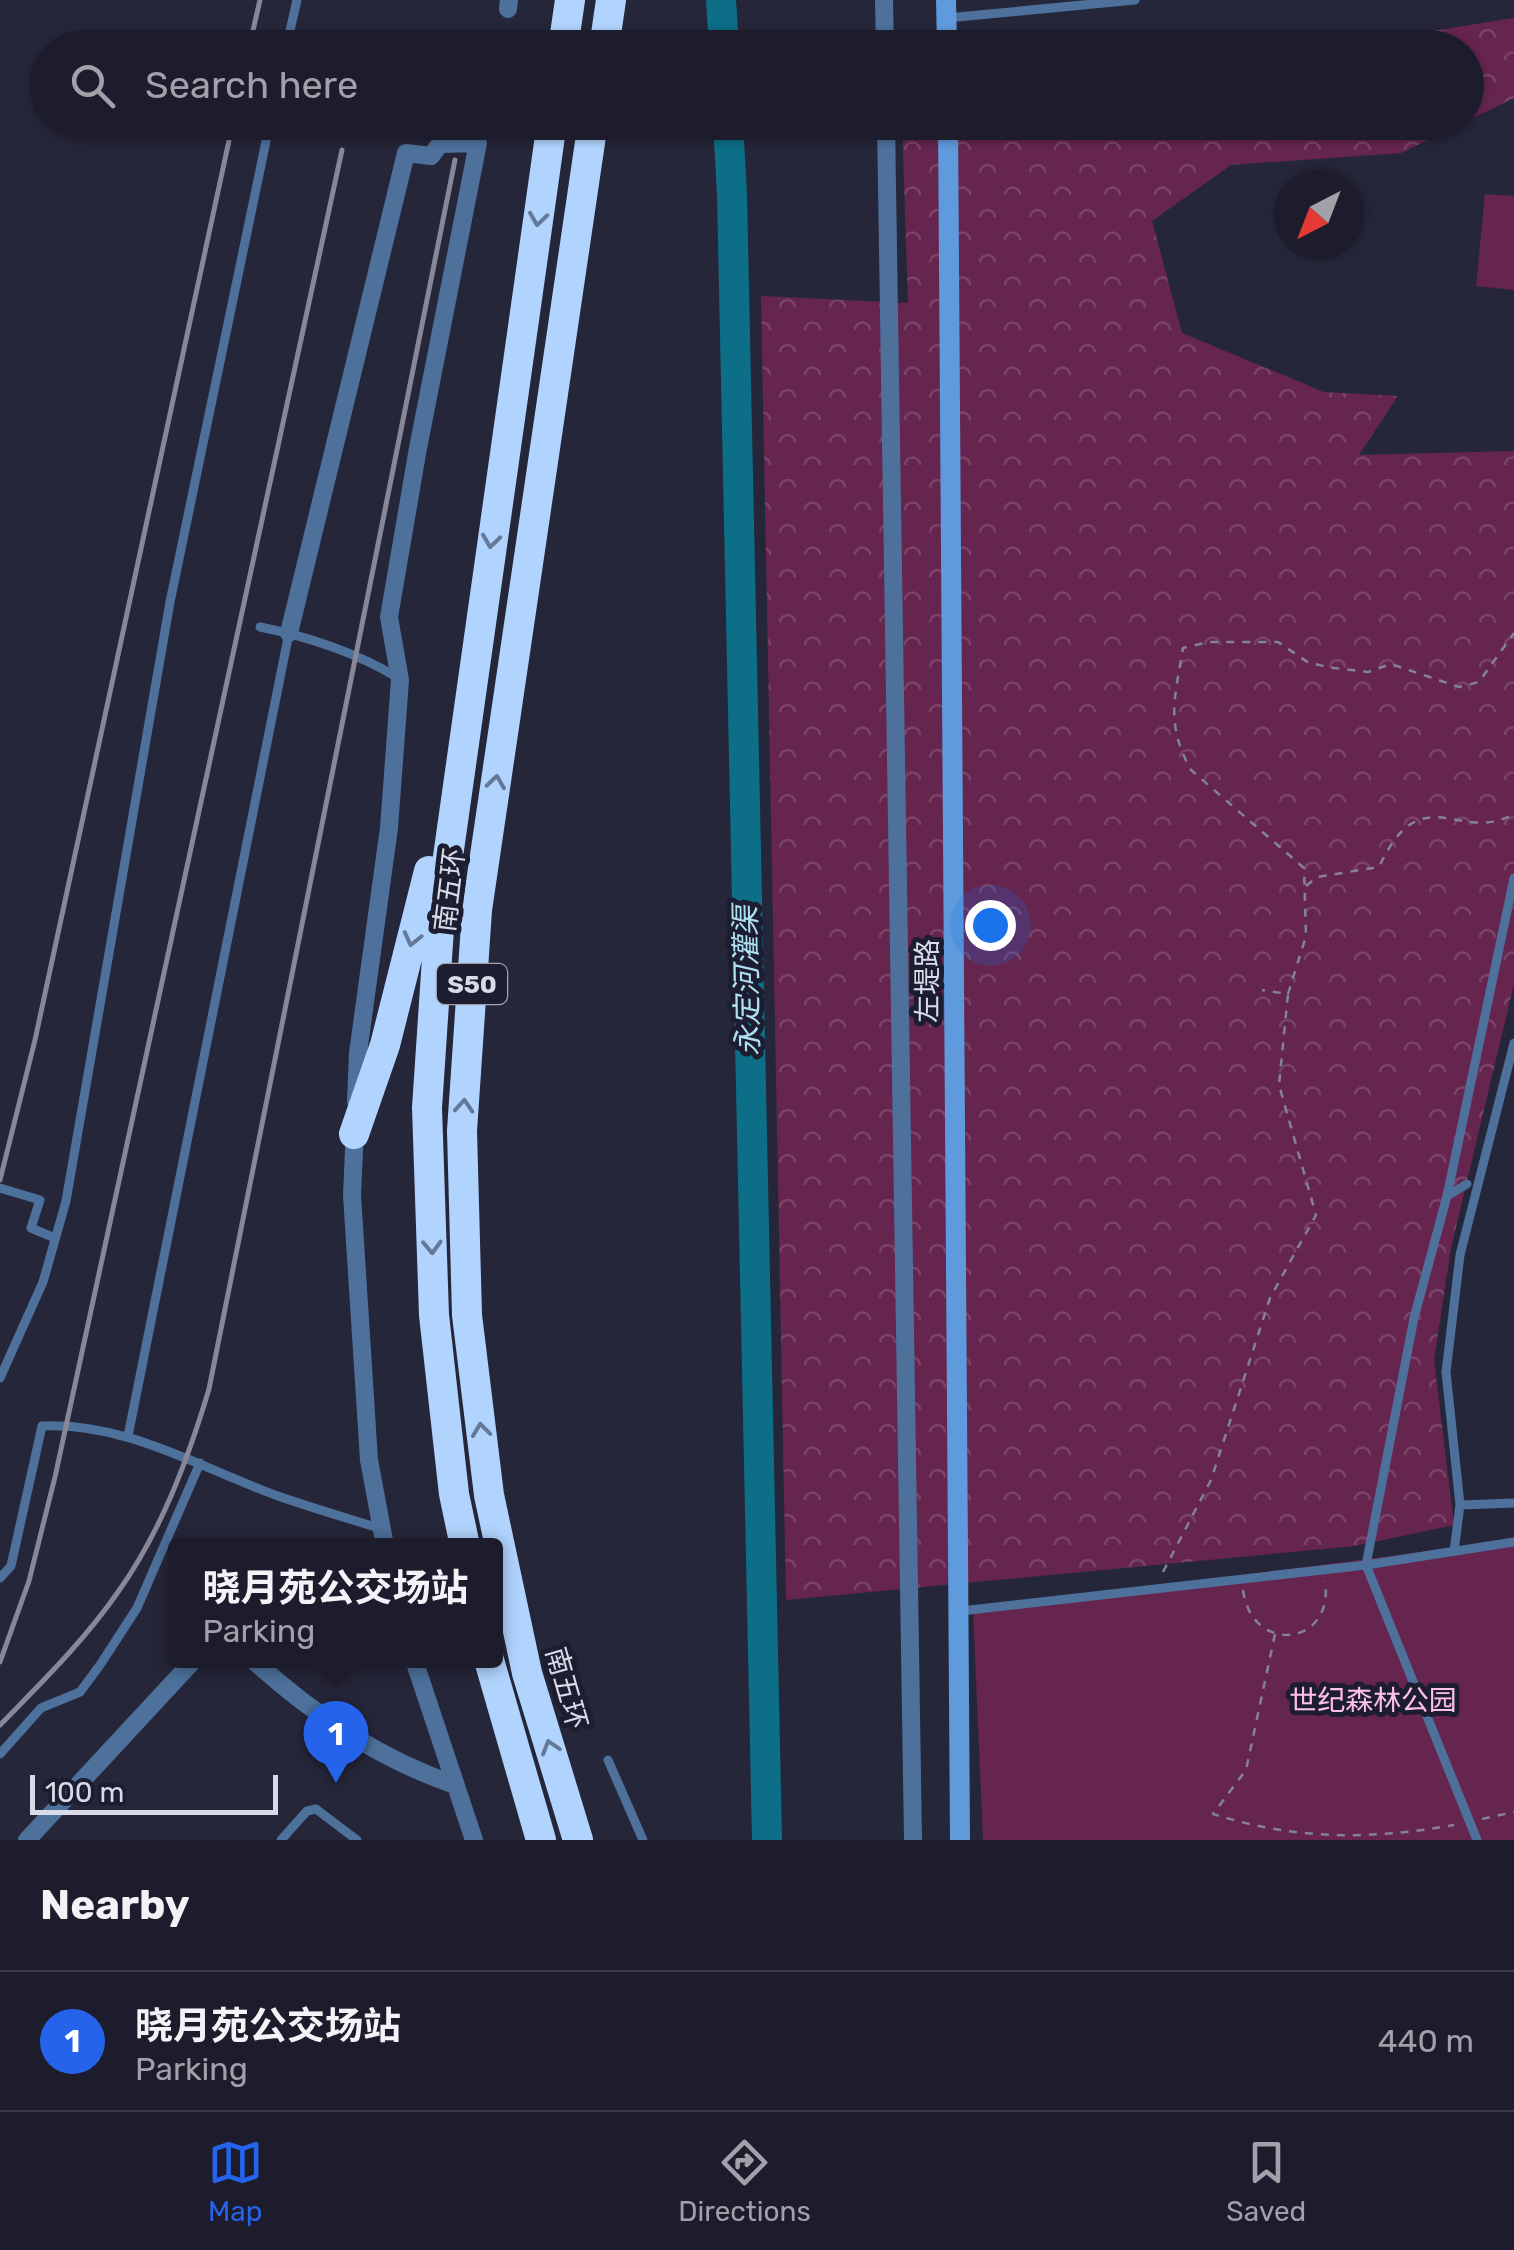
<!DOCTYPE html>
<html lang="en">
<head>
<meta charset="utf-8">
<style>
  body { margin:0; font-family:Rubik,"Noto Sans SC",sans-serif; background:#292938; color:#f1f3f6 }
  .compass { position:absolute; left:1274px; top:170px; width:90px; height:90px; border-radius:50%; background:#1c1c2c; box-shadow:0 2px 8px #0004; rotate:222deg }
  .scale { position:absolute; left:30px; bottom:25px; width:248px; box-sizing:border-box; padding-left:10px; border:5px solid #dadbe9; border-top:0; font-size:28px; line-height:35px; white-space:nowrap; color:#dadbe9; -webkit-text-stroke:8px #1c1d30; paint-order:stroke }
  .you { position:absolute; left:990px; top:925px; width:35px; height:35px; margin:-25px; border:8px solid #fff; border-radius:50%; background:#1a73e8; box-shadow:0 0 0 15px #1a73e833 }
  .badge { display:grid; place-items:center; width:65px; height:65px; border-radius:50%; background:#2563eb; color:#fff; font-size:32px; font-weight:700 }
  .pin { position:absolute; translate:-50% -82px; filter:drop-shadow(0 2px 5px #0008) }
  .pin::after { content:''; position:absolute; top:52px; width:35px; height:30px; background:inherit; clip-path:polygon(0 0,100% 0,50% 100%) }
  .popup { position:absolute; left:168px; top:1538px; width:335px; height:130px; box-sizing:border-box; display:grid; place-content:center; border-radius:10px; background:#1c1c2c; filter:drop-shadow(0 2px 8px #0005); font-size:32px; white-space:nowrap; color:#a0a1a9 }
  .popup b { font-size:38px; color:#f1f3f6 }
  .popup::after { content:''; position:absolute; left:50%; top:100%; margin-left:-20px; border:20px solid transparent; border-top-color:#1c1c2c }
  .list { margin:0; padding:0; list-style:none }
  h2 { display:flex; justify-content:space-between; align-items:center; height:130px; margin:0; padding:0 40px; font-size:42px }
  h2 small { font-size:32px; font-weight:400; color:#a0a1a9 }
  .list li { display:grid; grid-template-columns:65px 1fr auto; gap:30px; align-items:center; box-sizing:border-box; height:140px; padding:0 40px; border-top:2px solid #3a3a48 }
  .list b { display:block; font-size:38px; white-space:nowrap }
  .list p { margin:0; font-size:32px; white-space:nowrap; color:#a0a1a9 }
  .list em { font-size:32px; font-style:normal; color:#a0a1a9 }
  .icon { flex:none; width:55px; height:55px; fill:none; stroke:currentColor; stroke-width:2; stroke-linecap:round; stroke-linejoin:round }
  .map { position:relative; flex:none; width:1514px; height:1840px; overflow:hidden }
  .search { position:absolute; background:#1c1c2c; box-shadow:0 2px 8px #0004; left:30px; right:30px; top:30px; height:110px; display:flex; align-items:center; gap:25px; box-sizing:border-box; padding:0 35px; border-radius:55px; color:#a0a1a9; font-size:38px }
  .sheet { height:270px; background:#1c1c2c }
  nav { display:flex; justify-content:space-around; align-items:center; box-sizing:border-box; height:140px; border-top:2px solid #3a3a48; background:#1c1c2c; font-size:28px; color:#a0a1a9 }
  nav a { display:grid; justify-items:center; gap:5px }
  nav .on { color:#2563eb }
  .map>svg:first-child { display:block }
</style>
</head>
<body>
<div class="map">
<svg width="1514" height="1840" viewBox="0 0 1514 1840">
  <defs>
    <pattern id="forest-crowns" width="20" height="18" patternUnits="userSpaceOnUse" patternTransform="scale(2.5)"><rect width="20" height="18" fill="#65254f"/><path d="M2 6a3 3 0 1 1 6 0M12 15a3 3 0 1 1 6 0" fill="none" stroke="#7a4468"/></pattern>
  </defs>
  <rect width="100%" height="100%" fill="#26263a"/>
  <path fill="url(#forest-crowns)" d="M 1514,18 L 1514,98 L 1467,121 L 1466,48 L 1331,47 Z
    M 902,123 L 1463,123 L 1401,153 L 1231,165 L 1152,221 L 1182,333 L 1324,392 L 1398,396 L 1359,455 L 1514,451 L 1514,984 L 1451,1248 L 1434,1360 L 1454,1525 L 1355,1546 L 786,1600 L 761,296 L 908,303 Z"/>
  <path fill="#65254f" d="M 1485,194 L 1514,196 L 1514,290 L 1476,286 Z
    M 1514,1540 L 1514,1840 L 983,1840 L 973,1610 Z"/>
  <g fill="none" stroke-linecap="round" stroke-linejoin="round">
    <path stroke="#0c6e87" stroke-width="30" d="M 721,0 L 724,48
      M 728,122 L 732,194 L 767,1840"/>
    <path stroke="#838394" stroke-width="2.5" stroke-dasharray="8 8" stroke-linecap="butt" d="M 1306,886 L 1317,877 L 1379,867 C 1422,775 1458,845 1514,814
      M 1288,994 L 1306,936 L 1304,868 L 1191,770 C 1165,723 1175,698 1183,648 L 1209,642 L 1278,642 L 1309,663 L 1334,668 L 1368,672 L 1391,664 L 1459,687 L 1479,682 L 1514,633
      M 1163,1572 L 1211,1480 L 1270,1298 L 1316,1215 L 1279,1085 L 1288,994 L 1262,990
      M 1243,1590 C 1252,1656 1335,1646 1325,1581
      M 1275,1634 L 1246,1770 L 1213,1814 C 1296,1840 1369,1840 1454,1825
      M 1482,1819 L 1514,1812"/>
    <path stroke="#4d719b" stroke-width="9" d="M 947,18 L 1135,0
      M 286,48 L 297,0
      M 260,627 C 306,636 358,653 398,678
      M 1467,1184 L 1447,1196 L 1414,1318 L 1366,1565 L 1477,1840
      M 0,1188 L 40,1200 L 31,1228 L 55,1238
      M 1447,1196 L 1514,878
      M 0,1378 L 43,1282 L 66,1201 L 170,602 L 270,122
      M 128,1436 L 289,633
      M 1460,1505 L 1446,1372 L 1460,1255 L 1514,1043
      M 1454,1551 L 1460,1505 L 1514,1503
      M 0,1578 L 11,1566 L 42,1426 C 127,1422 200,1468 278,1496 C 312,1508 347,1518 382,1529
      M 961,1611 L 1366,1565 L 1514,1542
      M 0,1754 L 41,1708 L 80,1692 L 100,1665 L 137,1608 L 200,1463
      M 608,1760 L 643,1840
      M 281,1840 L 307,1811 L 316,1809 L 357,1840"/>
    <path stroke="#4d719b" stroke-width="18" d="M 884,0 L 885,48
      M 508,9 L 509,0
      M 886,122 L 913,1840
      M 289,633 L 406,153 L 431,156 L 440,144 L 478,143 L 418,448 L 389,617 L 400,680 L 389,828 L 358,1053 L 356,1102
      M 355,1128 L 352,1195 L 369,1460 L 385,1546
      M 253,1660 C 312,1714 379,1759 455,1785
      M 414,1660 L 474,1840
      M 27,1840 L 194,1660"/>
    <path stroke="#5f9adc" stroke-width="20" d="M 946,0 L 947,48
      M 948,122 L 960,1840"/>
    <path stroke="#b1d4fe" stroke-width="30" d="M 563,48 L 570,0
      M 604,48 L 611,0
      M 354,1134 L 385,1045 L 429,871
      M 465,1546 L 454,1494 L 434,1315 L 427,1108 L 440,913 L 552,122
      M 489,1660 L 541,1840
      M 578,1840 L 527,1673 L 489,1495 L 467,1315 L 462,1131 L 477,910 L 593,122"/>
    <path stroke="#878798" stroke-width="5" d="M 249,48 L 260,0
      M 0,1180 L 35,1040 L 233,122
      M 0,1662 L 29,1581 L 55,1477 L 342,150
      M 0,1725 C 41,1683 84,1641 118,1592 C 161,1532 188,1459 209,1389 L 455,160"/>
  </g>
  <defs><path id="oneway-chevron" d="M-2-3.5L2.5 0L-2 3.5" fill="none" stroke-width="1.6" stroke-linecap="round" stroke-linejoin="round" transform="scale(2.5)"/></defs>
  <g stroke="#667897">
    <use href="#oneway-chevron" transform="translate(538 219) rotate(98)"/>
    <use href="#oneway-chevron" transform="translate(491 541) rotate(98)"/>
    <use href="#oneway-chevron" transform="translate(496 782) rotate(-82)"/>
    <use href="#oneway-chevron" transform="translate(412 939) rotate(104)"/>
    <use href="#oneway-chevron" transform="translate(464 1106) rotate(-86)"/>
    <use href="#oneway-chevron" transform="translate(432 1247) rotate(88)"/>
    <use href="#oneway-chevron" transform="translate(481 1430) rotate(-97)"/>
    <use href="#oneway-chevron" transform="translate(550 1747) rotate(-107)"/>
  </g>
  <g text-anchor="middle" stroke-width="10" stroke-linejoin="round" paint-order="stroke">
    <rect fill="#1c1d30" stroke="#a1a2b2" stroke-width="2.5" x="437" y="964" width="70" height="40" rx="8"/>
    <g font-size="25" font-weight="bold" fill="#dadbe9">
      <text x="472" y="993">S50</text>
    </g>
    <g font-size="28" fill="#dadbe9" stroke="#1c1d30">
      <text transform="translate(449 890) rotate(-83)" y="10">南五环</text>
      <text transform="translate(927 981) rotate(-90)" y="10">左堤路</text>
      <text transform="translate(567 1688) rotate(74)" y="10">南五环</text>
    </g>
    <g font-size="28" fill="#ffc0e5" stroke="#1c1d30">
      <text x="1373" y="1710">世纪森林公园</text>
    </g>
    <g font-size="30" font-style="italic" fill="#afe0f2" stroke="#1c1d30">
      <text transform="translate(747 981) rotate(-91)" y="10">永定河灌渠</text>
    </g>
  </g>
</svg>
<svg class="compass" viewBox="-18 -18 36 36"><path d="M0-13l5 13h-10z" fill="#e53935"/><path d="M0 13l5-13h-10z" fill="#a0a1a9"/></svg>
<div class="scale">100 m</div>
<div class="you"></div>
<div class="pin badge" style="left:336px;top:1783px">1</div>
<div class="popup"><b>晓月苑公交场站</b>Parking</div>
<div class="search"><svg class="icon" aria-label="search" viewBox="0 0 24 24"><circle cx="10" cy="10" r="6"/><path d="M15 15l6 6"/></svg>Search here</div>
</div>
<section class="sheet">
<h2>Nearby<small></small></h2>
<ul class="list">
<li><span class="badge">1</span><div><b>晓月苑公交场站</b><p>Parking</p></div><em>440 m</em></li>
</ul>
</section>
<nav>
<a class="on"><svg class="icon" aria-label="map" viewBox="0 0 24 24"><path d="M3 6l6-2 6 2 6-2v14l-6 2-6-2-6 2zM9 4v14M15 6v14"/></svg>Map</a>
<a><svg class="icon" aria-label="directions" viewBox="0 0 24 24"><path d="M12 3l9 9-9 9-9-9zM9 14v-3h6M13 9l2 2-2 2"/></svg>Directions</a>
<a><svg class="icon" aria-label="saved" viewBox="0 0 24 24"><path d="M7 4h10v16l-5-4-5 4z"/></svg>Saved</a>
</nav>
</body>
</html>
